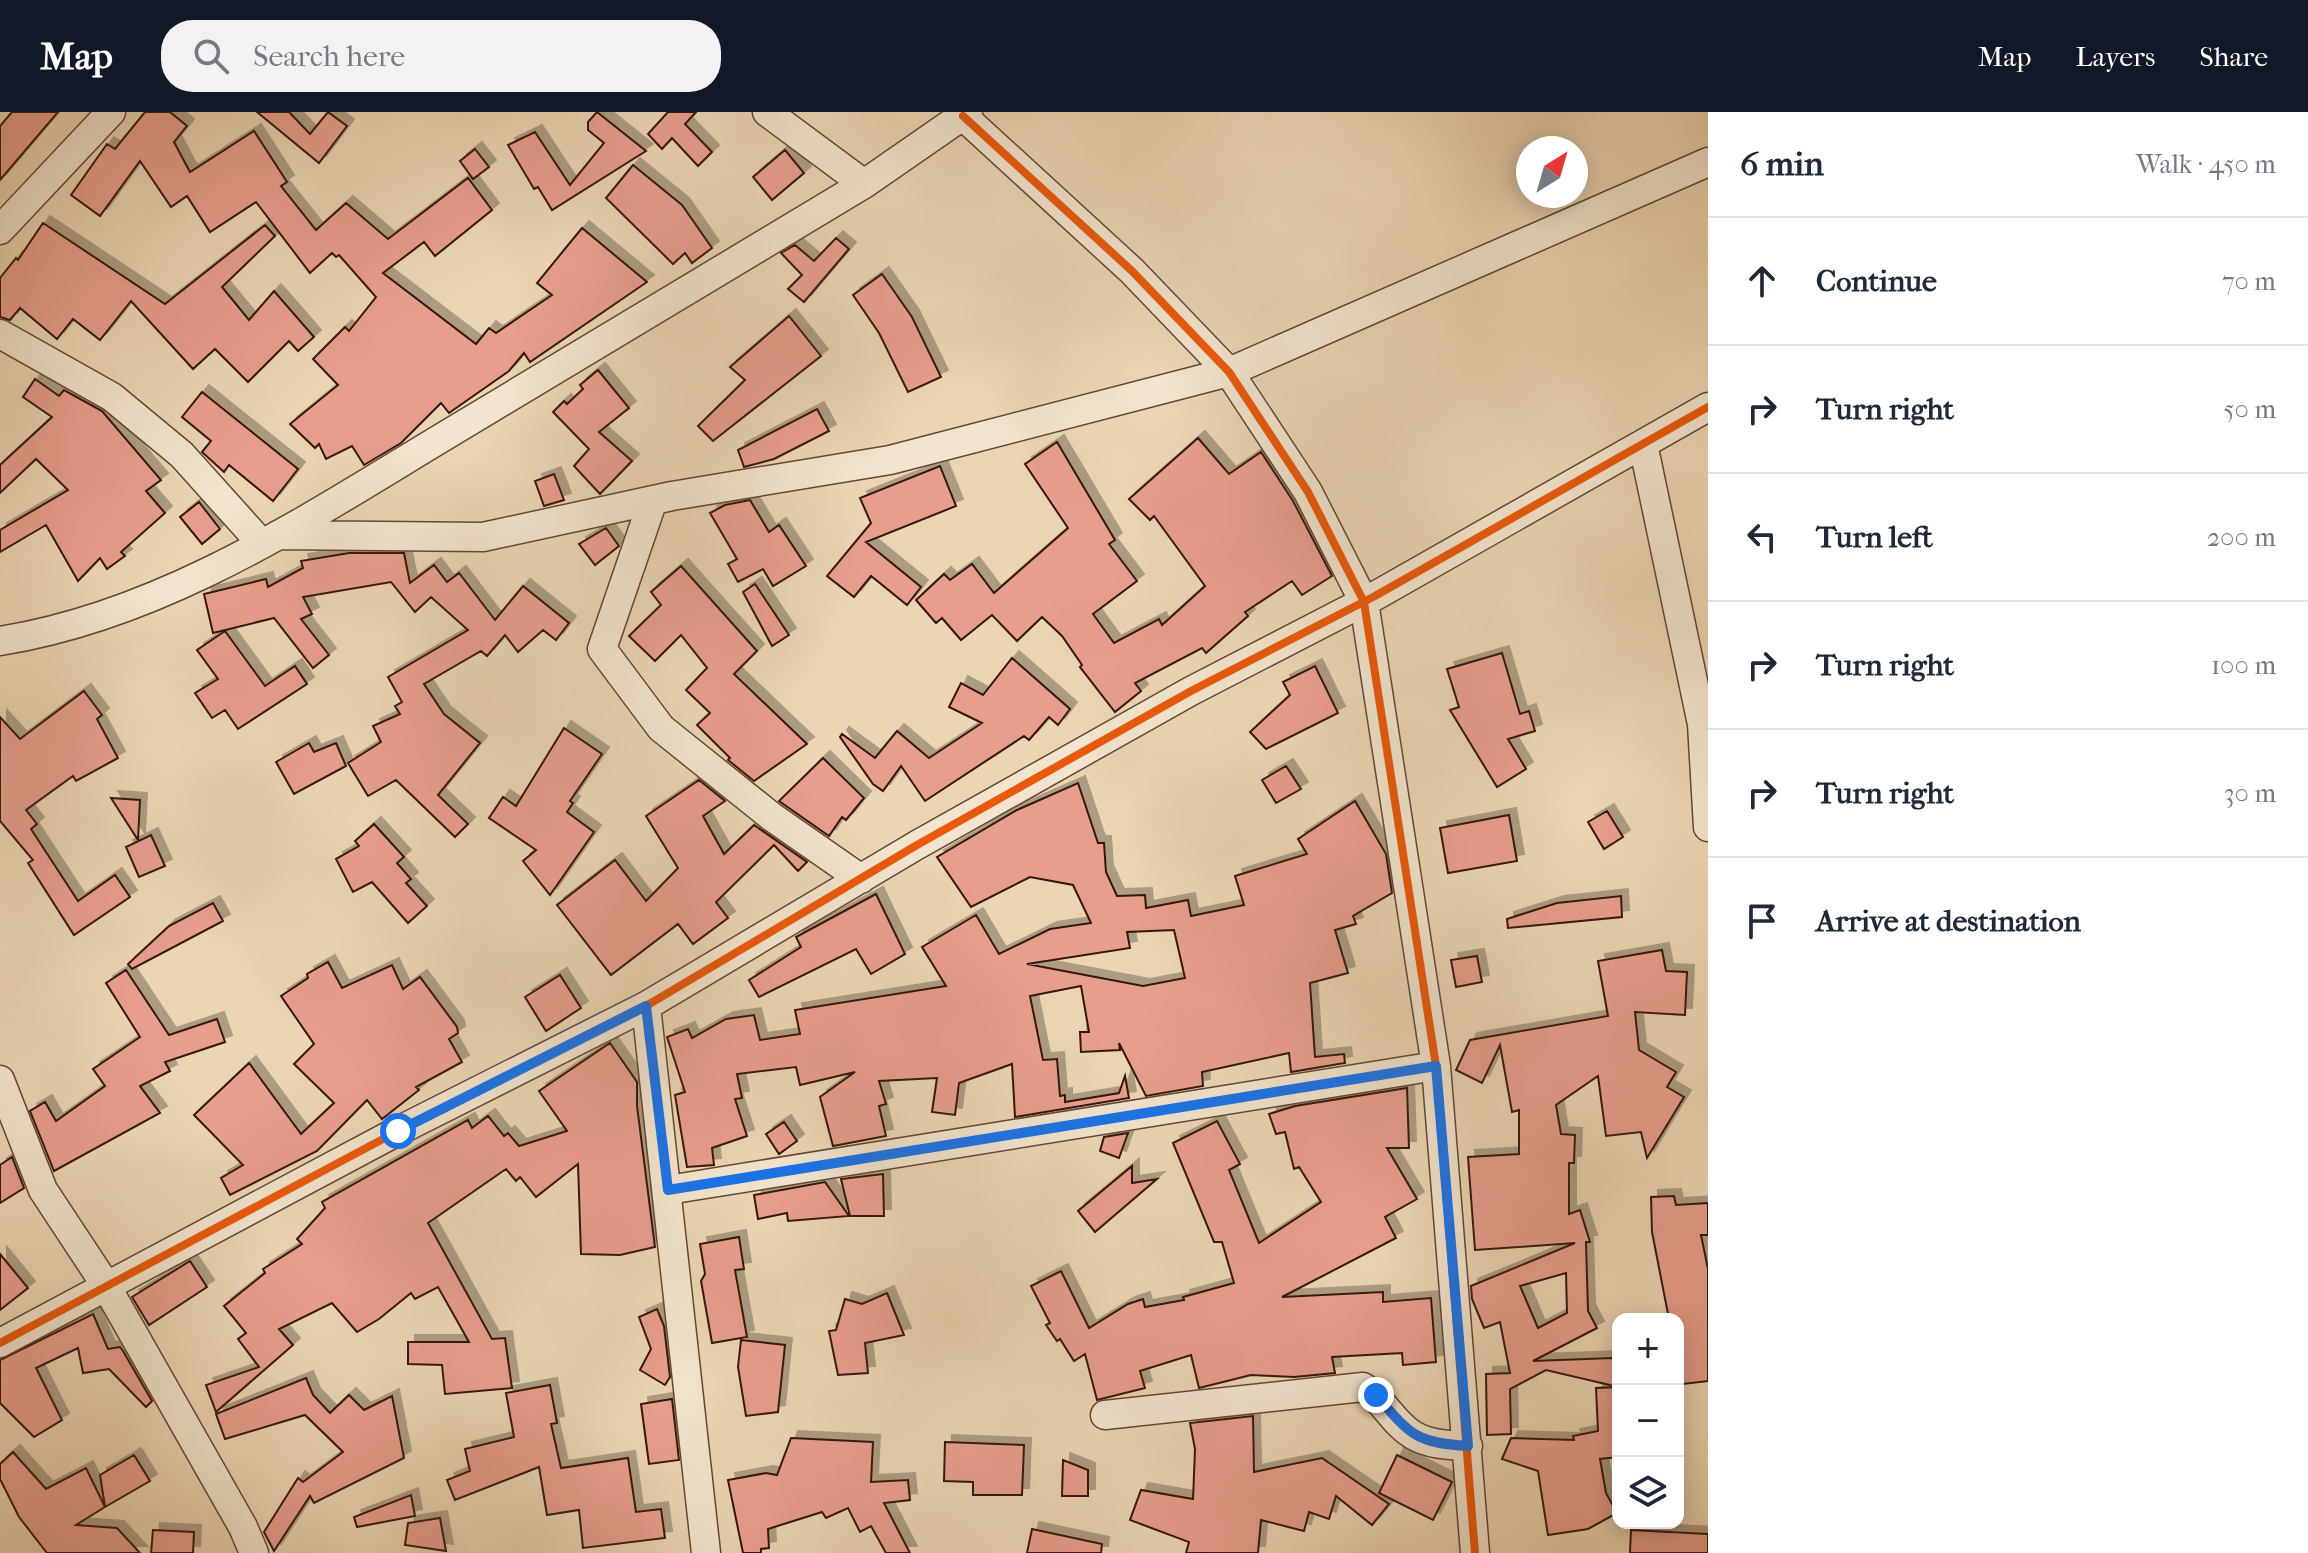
<!DOCTYPE html>
<html lang="en">
<head>
<meta charset="utf-8">
<style>
  body { margin:0; font-family:"IM FELL French Canon",serif; background:#f2f2f3; color:#1f2937 }
  .controls { position:absolute; right:24px; bottom:24px; display:grid; overflow:hidden; border-radius:16px; box-shadow:0 4px 20px #0003 }
  .controls button { width:72px; height:72px; display:grid; place-items:center; padding:0; border:0; border-bottom:2px solid #e0e1e3; background:#fff; color:#1f2937; font:40px sans-serif }
  .compass { position:absolute; left:1516px; top:24px; width:72px; height:72px; border-radius:50%; background:#fff; box-shadow:0 4px 20px #0003; rotate:37deg }
  .stop { position:absolute; width:24px; height:24px; margin:-18px; border:6px solid #1a73e8; border-radius:50%; background:#fff }
  .stop.end { background:#1a73e8; border-color:#fff; box-shadow:0 2px 8px #0008 }
  .list { margin:0; padding:0; list-style:none }
  h2 { display:flex; justify-content:space-between; align-items:center; height:104px; margin:0; padding:0 32px; font-size:34px }
  h2 small { font-size:26px; font-weight:400; color:#747a83 }
  .list li { display:grid; grid-template-columns:52px 1fr auto; gap:24px; align-items:center; box-sizing:border-box; height:128px; padding:0 32px; border-top:2px solid #e0e1e3 }
  .list b { display:block; font-size:30px; white-space:nowrap }
  .list em { font-size:26px; font-style:normal; color:#747a83 }
  .icon { flex:none; width:44px; height:44px; fill:none; stroke:currentColor; stroke-width:2; stroke-linecap:round; stroke-linejoin:round }
  .map { position:relative; flex:none; width:1708px; height:1441px; overflow:hidden }
  header { display:flex; align-items:center; gap:48px; box-sizing:border-box; height:112px; padding:0 40px; background:#111827; color:#fff }
  header strong { font-size:38px }
  nav { display:flex; gap:44px; margin-inline-start:auto; font-size:28px }
  .search { width:560px; height:72px; background:#f2f2f3; display:flex; align-items:center; gap:20px; box-sizing:border-box; padding:0 28px; border-radius:32px; color:#747a83; font-size:30px }
  main { display:flex }
  aside { flex:1; background:#fff }
  .map>svg:first-child { display:block }
</style>
</head>
<body>
<header>
<strong>Map</strong>
<div class="search"><svg class="icon" aria-label="search" viewBox="0 0 24 24"><circle cx="10" cy="10" r="6"/><path d="M15 15l6 6"/></svg>Search here</div>
<nav><a>Map</a><a>Layers</a><a>Share</a></nav>
</header>
<main>
<div class="map">
<svg width="1708" height="1441" viewBox="0 0 1708 1441">
  <defs>
    <filter id="shadow"><feDropShadow dx="7" dy="-7" stdDeviation="0" flood-color="#0004"/></filter>
  </defs>
  <rect width="100%" height="100%" fill="#ebd5b3"/>
  <filter id="stains"><feTurbulence type="fractalNoise" baseFrequency=".0025" numOctaves="4"/><feColorMatrix values="0 0 0 0 .2 0 0 0 0 .09 0 0 0 0 .02 0 0 0 .5 -.17"/></filter>
  <radialGradient id="worn" r=".72"><stop offset=".6" stop-color="#630" stop-opacity="0"/><stop offset="1" stop-color="#630" stop-opacity=".3"/></radialGradient>
  <path fill="#e89e8d" stroke="#36170a" stroke-width="2" fill-rule="evenodd" filter="url(#shadow)" d="M 12,0 L 58,0 L 0,68 L 0,14 Z
    M 145,0 L 170,0 L 187,14 L 174,30 L 190,60 L 254,19 L 287,70 L 281,74 L 316,118 L 346,91 L 388,127 L 468,66 L 492,98 L 435,144 L 424,130 L 383,161 L 476,232 L 489,216 L 496,221 L 552,183 L 537,171 L 582,116 L 647,170 L 530,250 L 524,241 L 509,259 L 449,301 L 441,291 L 401,331 L 364,353 L 352,334 L 326,347 L 319,332 L 315,336 L 290,312 L 338,273 L 313,247 L 345,215 L 349,219 L 376,185 L 339,143 L 336,145 L 332,141 L 310,161 L 256,90 L 210,120 L 187,84 L 171,95 L 140,49 L 100,104 L 71,83 L 107,32 L 115,37 Z
    M 257,0 L 289,0 L 310,22 L 328,0 L 347,14 L 319,51 Z
    M 597,0 L 646,39 L 552,98 L 538,75 L 534,77 L 508,33 L 535,20 L 570,73 L 604,31 L 588,18 L 588,10 Z
    M 668,0 L 696,0 L 685,12 L 712,40 L 698,54 L 672,26 L 662,37 L 648,22 Z
    M 475,37 L 489,55 L 473,67 L 460,49 Z
    M 785,38 L 804,61 L 772,88 L 753,65 Z
    M 633,53 L 682,93 L 712,136 L 692,151 L 685,141 L 673,152 L 606,86 Z
    M 43,111 L 165,192 L 265,113 L 275,124 L 222,175 L 249,208 L 274,179 L 314,225 L 298,239 L 289,229 L 248,270 L 215,237 L 193,257 L 131,189 L 100,228 L 73,207 L 57,227 L 20,196 L 10,208 L 0,205 L 0,166 L 16,146 L 18,148 Z
    M 836,126 L 849,137 L 804,190 L 788,177 L 802,163 L 781,141 L 795,133 L 814,149 Z
    M 882,162 L 912,205 L 941,265 L 908,280 L 879,221 L 853,183 Z
    M 789,204 L 821,244 L 713,329 L 698,314 L 745,268 L 730,255 Z
    M 598,258 L 629,296 L 599,320 L 632,349 L 600,382 L 574,354 L 589,337 L 553,300 L 564,289 L 567,292 L 583,277 L 580,273 Z
    M 35,267 L 59,284 L 64,278 L 102,299 L 161,368 L 146,379 L 165,401 L 121,440 L 125,444 L 107,457 L 100,446 L 78,469 L 46,413 L 0,440 L 0,418 L 68,378 L 36,347 L 0,381 L 0,353 L 52,305 L 23,285 Z
    M 202,280 L 298,357 L 273,389 L 229,353 L 224,360 L 202,340 L 211,329 L 182,305 Z
    M 817,297 L 829,319 L 774,347 L 744,355 L 738,338 Z
    M 1198,326 L 1229,362 L 1261,340 L 1293,389 L 1332,464 L 1302,483 L 1292,469 L 1245,500 L 1248,504 L 1206,541 L 1202,536 L 1135,571 L 1141,579 L 1115,600 L 1080,555 L 1082,553 L 1062,524 L 1042,505 L 1017,529 L 992,503 L 961,528 L 942,506 L 936,511 L 916,488 L 944,462 L 950,468 L 972,452 L 994,481 L 1068,416 L 1025,352 L 1057,330 L 1115,428 L 1109,432 L 1137,469 L 1093,502 L 1114,531 L 1159,507 L 1162,513 L 1205,474 L 1154,404 L 1150,408 L 1129,387 Z
    M 940,354 L 956,394 L 866,430 L 921,475 L 907,493 L 871,464 L 854,485 L 827,464 L 871,411 L 860,386 Z
    M 554,362 L 564,388 L 544,394 L 535,369 Z
    M 750,388 L 769,420 L 779,413 L 806,454 L 773,474 L 763,457 L 738,470 L 728,452 L 737,447 L 710,401 L 725,393 Z
    M 199,390 L 220,417 L 202,432 L 180,405 Z
    M 606,416 L 619,434 L 595,453 L 579,432 Z
    M 349,441 L 404,441 L 410,471 L 434,453 L 447,470 L 459,461 L 495,508 L 523,474 L 569,511 L 556,528 L 543,518 L 518,540 L 505,523 L 487,544 L 481,539 L 424,572 L 444,602 L 480,631 L 438,683 L 468,712 L 455,725 L 396,668 L 368,684 L 348,651 L 381,630 L 373,614 L 400,602 L 395,594 L 402,590 L 388,565 L 468,518 L 431,485 L 415,500 L 391,470 L 303,485 L 312,502 L 301,507 L 329,543 L 313,556 L 274,506 L 213,521 L 204,482 L 266,467 L 268,475 L 303,456 L 301,449 Z
    M 681,454 L 757,539 L 734,562 L 807,632 L 754,669 L 728,648 L 730,646 L 697,613 L 710,601 L 686,578 L 707,556 L 681,523 L 655,549 L 629,524 L 661,493 L 651,480 Z
    M 755,472 L 789,523 L 772,534 L 743,480 Z
    M 225,519 L 265,574 L 295,554 L 307,572 L 238,617 L 225,598 L 212,606 L 195,581 L 218,567 L 197,538 Z
    M 1502,541 L 1520,602 L 1529,599 L 1535,619 L 1508,627 L 1526,657 L 1497,675 L 1450,598 L 1459,595 L 1447,557 Z
    M 1012,546 L 1070,597 L 1058,613 L 1049,605 L 1029,628 L 1024,624 L 925,689 L 901,654 L 883,679 L 873,672 L 840,625 L 842,622 L 875,646 L 897,619 L 929,646 L 982,611 L 949,595 L 961,571 L 983,583 Z
    M 1315,554 L 1338,601 L 1266,637 L 1250,620 L 1290,583 L 1283,570 Z
    M 84,579 L 102,603 L 97,607 L 118,646 L 76,669 L 73,664 L 26,698 L 37,712 L 31,717 L 78,789 L 115,763 L 130,785 L 74,823 L 28,751 L 33,748 L 0,709 L 0,605 L 20,627 Z
    M 564,616 L 602,642 L 570,689 L 573,691 L 567,700 L 594,720 L 550,783 L 523,749 L 536,738 L 489,706 L 503,685 L 516,694 Z
    M 309,631 L 314,640 L 336,631 L 346,654 L 294,682 L 276,650 Z
    M 823,646 L 864,686 L 846,708 L 842,705 L 829,724 L 779,689 Z
    M 1286,654 L 1301,677 L 1276,691 L 1262,668 Z
    M 699,668 L 725,689 L 703,704 L 724,742 L 754,713 L 807,750 L 798,759 L 774,733 L 716,790 L 728,806 L 693,832 L 678,812 L 611,863 L 557,793 L 615,748 L 646,789 L 678,756 L 646,704 Z
    M 1078,671 L 1098,731 L 1104,731 L 1106,760 L 1117,784 L 1145,783 L 1146,796 L 1188,788 L 1191,804 L 1244,793 L 1235,764 L 1307,742 L 1298,727 L 1355,689 L 1386,742 L 1392,781 L 1353,804 L 1356,812 L 1335,818 L 1348,861 L 1310,871 L 1315,945 L 1344,942 L 1345,951 L 1291,960 L 1289,941 L 1202,960 L 1203,974 L 1146,984 L 1119,931 L 1120,938 L 1081,940 L 1080,920 L 1089,920 L 1081,874 L 1030,884 L 1043,948 L 1057,947 L 1060,984 L 1065,983 L 1065,990 L 1119,981 L 1125,964 L 1129,986 L 1015,1005 L 1012,952 L 959,971 L 955,1003 L 932,1000 L 937,966 L 879,969 L 886,992 L 879,994 L 886,1024 L 833,1034 L 820,985 L 855,960 L 800,973 L 796,955 L 737,962 L 742,986 L 735,987 L 747,1024 L 712,1036 L 714,1053 L 687,1055 L 675,983 L 685,980 L 667,925 L 688,917 L 692,926 L 726,907 L 754,903 L 760,928 L 800,922 L 795,898 L 946,874 L 922,835 L 976,803 L 999,842 L 1050,817 L 1091,811 L 1073,773 L 1030,765 L 971,795 L 937,745 L 1017,698 ZM 1174,818 L 1185,866 L 1143,874 L 1027,852 L 1130,836 L 1127,820 Z
    M 111,686 L 140,688 L 138,728 Z
    M 1607,699 L 1623,725 L 1604,737 L 1588,710 Z
    M 1509,703 L 1517,749 L 1448,761 L 1440,716 Z
    M 374,712 L 404,745 L 397,751 L 411,767 L 406,771 L 427,794 L 408,811 L 372,770 L 353,780 L 336,747 L 359,734 L 355,729 Z
    M 151,723 L 165,754 L 139,765 L 126,735 Z
    M 876,782 L 905,842 L 871,862 L 856,837 L 759,885 L 749,868 L 801,835 L 796,825 Z
    M 1621,784 L 1622,805 L 1508,816 L 1507,807 L 1557,791 Z
    M 213,791 L 223,809 L 132,857 L 128,852 L 169,814 Z
    M 1662,838 L 1666,859 L 1687,860 L 1685,903 L 1635,900 L 1639,938 L 1676,960 L 1667,975 L 1684,985 L 1647,1046 L 1641,1020 L 1606,1024 L 1598,964 L 1556,993 L 1561,1022 L 1575,1023 L 1574,1051 L 1569,1051 L 1569,1102 L 1580,1098 L 1590,1130 L 1586,1130 L 1588,1199 L 1597,1216 L 1533,1249 L 1613,1246 L 1614,1274 L 1546,1258 L 1510,1277 L 1511,1322 L 1487,1323 L 1486,1262 L 1510,1261 L 1500,1210 L 1484,1216 L 1472,1187 L 1471,1174 L 1575,1131 L 1475,1138 L 1468,1045 L 1519,1042 L 1519,998 L 1512,1000 L 1500,933 L 1482,971 L 1456,958 L 1470,928 L 1608,904 L 1598,849 ZM 1566,1161 L 1567,1201 L 1538,1216 L 1520,1174 Z
    M 1477,844 L 1482,870 L 1456,875 L 1451,848 Z
    M 328,850 L 342,876 L 392,853 L 403,877 L 420,865 L 457,915 L 458,921 L 449,927 L 462,950 L 416,975 L 419,978 L 382,1007 L 367,988 L 317,1039 L 230,1083 L 221,1066 L 243,1053 L 194,1003 L 249,951 L 301,1022 L 334,991 L 294,952 L 314,932 L 281,884 L 308,866 L 307,862 Z
    M 126,858 L 169,923 L 217,907 L 225,930 L 165,950 L 170,959 L 140,974 L 160,1001 L 54,1059 L 30,999 L 45,990 L 56,1009 L 105,974 L 93,957 L 140,925 L 106,871 Z
    M 560,863 L 581,896 L 546,919 L 525,885 Z
    M 610,931 L 637,970 L 637,994 L 655,1135 L 620,1143 L 581,1142 L 578,1052 L 536,1085 L 520,1065 L 516,1069 L 506,1057 L 428,1111 L 492,1227 L 505,1226 L 512,1276 L 445,1282 L 442,1253 L 408,1252 L 408,1230 L 469,1230 L 438,1175 L 415,1187 L 411,1181 L 379,1207 L 357,1220 L 332,1191 L 279,1217 L 293,1233 L 216,1300 L 206,1273 L 259,1255 L 238,1227 L 246,1221 L 224,1194 L 265,1161 L 263,1157 L 302,1132 L 297,1127 L 325,1096 L 322,1090 L 468,1008 L 472,1016 L 488,1004 L 504,1024 L 508,1021 L 519,1034 L 567,1019 L 539,979 Z
    M 1407,976 L 1409,1036 L 1387,1036 L 1417,1087 L 1385,1105 L 1396,1126 L 1282,1185 L 1383,1180 L 1383,1190 L 1431,1186 L 1436,1250 L 1403,1253 L 1402,1241 L 1332,1245 L 1335,1261 L 1294,1265 L 1251,1263 L 1199,1276 L 1191,1243 L 1140,1259 L 1145,1276 L 1097,1288 L 1085,1242 L 1074,1249 L 1060,1227 L 1057,1229 L 1046,1213 L 1050,1211 L 1031,1174 L 1061,1159 L 1089,1216 L 1128,1192 L 1143,1187 L 1145,1195 L 1184,1188 L 1183,1185 L 1234,1171 L 1222,1130 L 1214,1130 L 1173,1031 L 1217,1009 L 1240,1052 L 1229,1058 L 1259,1131 L 1321,1090 L 1299,1055 L 1294,1057 L 1285,1020 L 1276,1022 L 1269,1002 L 1295,994 Z
    M 784,1010 L 797,1029 L 779,1042 L 766,1022 Z
    M 1128,1021 L 1119,1046 L 1100,1039 L 1104,1025 Z
    M 12,1045 L 24,1076 L 0,1091 L 0,1053 Z
    M 1132,1054 L 1132,1071 L 1157,1067 L 1095,1120 L 1078,1099 Z
    M 883,1062 L 884,1104 L 850,1104 L 841,1067 Z
    M 825,1070 L 849,1104 L 788,1109 L 787,1101 L 758,1107 L 754,1083 Z
    M 1674,1084 L 1676,1093 L 1708,1091 L 1708,1123 L 1701,1123 L 1708,1157 L 1708,1269 L 1683,1272 L 1681,1254 L 1678,1255 L 1678,1207 L 1669,1207 L 1652,1120 L 1651,1085 Z
    M 739,1125 L 744,1157 L 735,1158 L 747,1225 L 712,1231 L 701,1169 L 705,1162 L 700,1132 Z
    M 0,1142 L 28,1176 L 0,1198 Z
    M 190,1149 L 207,1175 L 149,1213 L 132,1185 Z
    M 887,1181 L 904,1223 L 865,1231 L 868,1261 L 838,1263 L 829,1219 L 836,1218 L 845,1187 L 862,1192 Z
    M 657,1197 L 664,1214 L 670,1265 L 665,1273 L 640,1258 L 651,1237 L 639,1205 Z
    M 93,1202 L 108,1237 L 120,1235 L 123,1239 L 152,1289 L 146,1295 L 109,1257 L 83,1261 L 78,1236 L 36,1256 L 62,1308 L 34,1325 L 0,1291 L 0,1248 Z
    M 741,1228 L 785,1233 L 778,1300 L 746,1304 L 738,1255 Z
    M 306,1266 L 313,1283 L 330,1301 L 349,1283 L 364,1298 L 392,1284 L 404,1346 L 314,1391 L 310,1384 L 274,1439 L 264,1420 L 298,1366 L 303,1370 L 343,1340 L 305,1303 L 225,1327 L 216,1302 Z
    M 550,1273 L 557,1311 L 551,1312 L 561,1356 L 628,1346 L 636,1400 L 661,1397 L 665,1426 L 583,1436 L 579,1398 L 547,1403 L 539,1355 L 455,1388 L 447,1368 L 470,1359 L 465,1337 L 514,1325 L 506,1281 Z
    M 1618,1275 L 1618,1345 L 1600,1347 L 1606,1381 L 1617,1401 L 1588,1417 L 1548,1423 L 1538,1359 L 1502,1347 L 1511,1326 L 1574,1328 L 1573,1324 L 1598,1319 L 1596,1276 Z
    M 672,1287 L 679,1348 L 649,1352 L 641,1292 Z
    M 1253,1304 L 1254,1360 L 1322,1346 L 1389,1392 L 1372,1413 L 1336,1384 L 1329,1407 L 1309,1400 L 1304,1419 L 1261,1408 L 1258,1441 L 1186,1441 L 1189,1430 L 1130,1408 L 1141,1378 L 1193,1387 L 1195,1337 L 1190,1311 Z
    M 791,1326 L 873,1330 L 871,1370 L 908,1368 L 910,1388 L 884,1391 L 910,1441 L 886,1441 L 871,1414 L 860,1420 L 848,1396 L 826,1406 L 822,1400 L 768,1417 L 769,1436 L 761,1437 L 761,1441 L 743,1441 L 728,1368 L 766,1361 L 777,1363 Z
    M 945,1330 L 1024,1333 L 1022,1383 L 973,1383 L 973,1370 L 944,1369 Z
    M 13,1340 L 46,1377 L 86,1356 L 105,1395 L 76,1413 L 117,1416 L 140,1441 L 47,1441 L 19,1405 L 0,1367 L 0,1352 Z
    M 134,1343 L 150,1369 L 105,1395 L 100,1363 Z
    M 1397,1343 L 1452,1370 L 1433,1408 L 1379,1381 Z
    M 1063,1348 L 1088,1358 L 1088,1384 L 1062,1384 Z
    M 411,1383 L 415,1404 L 357,1415 L 354,1405 Z
    M 440,1406 L 446,1439 L 405,1433 L 408,1411 Z
    M 1032,1417 L 1102,1432 L 1101,1441 L 1027,1441 Z
    M 153,1418 L 194,1420 L 193,1441 L 151,1441 Z
    M 1631,1418 L 1708,1422 L 1708,1441 L 1630,1441 Z"/>
  <g fill="none" stroke-linecap="round" stroke-linejoin="round">
    <g stroke="#634634" stroke-width="31">
      <path id="minor" d="M 767,0 L 864,72 L 968,0
        M 963,4 L 1132,159 L 1229,260 L 1308,380 L 1364,490 L 1436,954 L 1475,1441
        M 0,118 L 111,0
        M 0,222 L 112,285 L 182,343 L 261,431
        M 1643,332 L 1702,612 L 1708,715
        M 653,388 L 602,537 L 661,616 L 772,705 L 861,767
        M 278,423 L 483,425 L 672,384 L 890,348 L 1229,260 L 1708,50
        M 0,529 C 169,502 314,402 458,316 C 594,234 729,153 864,72
        M 646,894 L 706,1441
        M 0,968 L 43,1078 L 105,1172 L 243,1415 L 254,1441
        M 668,1078 L 1436,954
        M 0,1231 L 398,1019 L 646,894 L 917,733 L 1191,579 L 1375,484 L 1708,295
        M 1105,1303 L 1363,1275 C 1383,1287 1393,1311 1413,1323 C 1430,1333 1449,1333 1468,1334"/>
    </g>
    <use href="#minor" stroke="#f2e4ce" stroke-width="28"/>
    <g stroke="#f2e4ce" stroke-width="13">
      <path id="cycleway" d="M 963,4 L 1132,159 L 1229,260 L 1308,380 L 1364,490 L 1436,954 L 1475,1441
        M 0,1231 L 398,1019 L 646,894 L 917,733 L 1191,579 L 1375,484 L 1708,295"/>
    </g>
    <use href="#cycleway" stroke="#e8590c" stroke-width="8"/>
  </g>
  <g fill="none" stroke-linecap="round" stroke-linejoin="round">
    <path stroke="#1a73e8" stroke-width="10" d="M 398,1019 L 646,894 L 668,1078 L 1436,954 L 1468,1334 C 1415,1331 1410,1322 1376,1283"/>
  </g>
  <rect width="100%" height="100%" filter="url(#stains)"/>
  <rect width="100%" height="100%" fill="url(#worn)"/>
</svg>
<div class="controls">
<button>+</button>
<button>−</button>
<button><svg class="icon" aria-label="layers" viewBox="0 0 24 24"><path d="M12 4l9 5-9 5-9-5zM3 14l9 5 9-5"/></svg></button>
</div>
<svg class="compass" viewBox="-18 -18 36 36"><path d="M0-13l5 13h-10z" fill="#e53935"/><path d="M0 13l5-13h-10z" fill="#747a83"/></svg>
<div class="stop" style="left:398px;top:1019px"></div>
<div class="stop end" style="left:1376px;top:1283px"></div>
</div>
<aside>
<h2>6 min<small>Walk · 450 m</small></h2>
<ul class="list">
<li><svg class="icon" aria-label="ahead" viewBox="0 0 24 24"><path d="M12 20V5M6 11l6-6 6 6"/></svg><div><b>Continue</b></div><em>70 m</em></li>
<li><svg class="icon" aria-label="right" viewBox="0 0 24 24"><path d="M7 20v-9h11M14 6l5 5-5 5"/></svg><div><b>Turn right</b></div><em>50 m</em></li>
<li><svg class="icon" aria-label="left" viewBox="0 0 24 24"><path d="M17 20v-9H6M10 6l-5 5 5 5"/></svg><div><b>Turn left</b></div><em>200 m</em></li>
<li><svg class="icon" aria-label="right" viewBox="0 0 24 24"><path d="M7 20v-9h11M14 6l5 5-5 5"/></svg><div><b>Turn right</b></div><em>100 m</em></li>
<li><svg class="icon" aria-label="right" viewBox="0 0 24 24"><path d="M7 20v-9h11M14 6l5 5-5 5"/></svg><div><b>Turn right</b></div><em>30 m</em></li>
<li><svg class="icon" aria-label="arrive" viewBox="0 0 24 24"><path d="M6 21V4h12l-3 4 3 4H6"/></svg><div><b>Arrive at destination</b></div></li>
</ul>
</aside>
</main>
</body>
</html>
